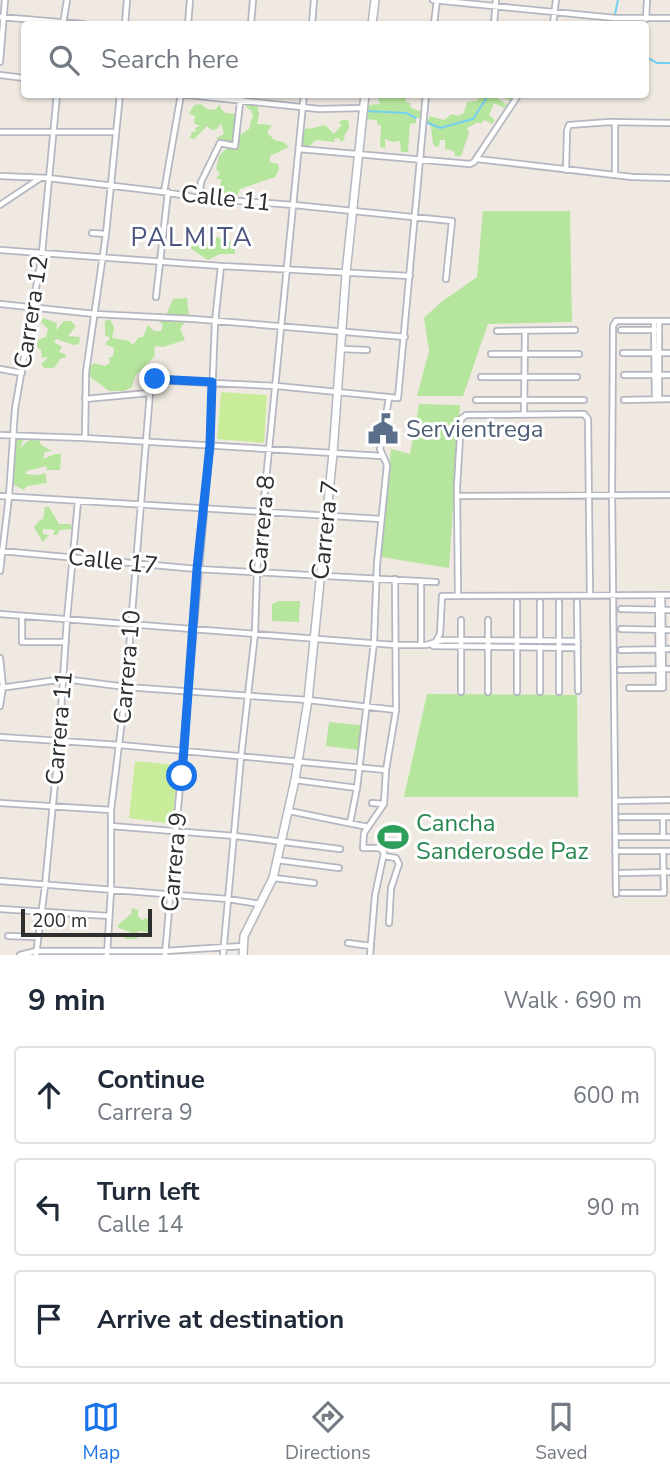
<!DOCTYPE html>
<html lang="en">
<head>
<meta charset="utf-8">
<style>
  body { margin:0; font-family:"Nunito Sans",sans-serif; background:#f6f6f7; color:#1f2937 }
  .scale { position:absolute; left:21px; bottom:18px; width:131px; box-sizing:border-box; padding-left:7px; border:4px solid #2e2e2e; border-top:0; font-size:19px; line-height:24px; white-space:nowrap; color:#2e2e2e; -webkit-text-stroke:5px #fff; paint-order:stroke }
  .stop { position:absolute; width:21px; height:21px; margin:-16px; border:5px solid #1a73e8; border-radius:50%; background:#fff }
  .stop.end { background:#1a73e8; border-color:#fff; box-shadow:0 2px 7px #0008 }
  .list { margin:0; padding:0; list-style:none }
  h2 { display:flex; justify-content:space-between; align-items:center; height:91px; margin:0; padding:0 28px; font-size:30px }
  h2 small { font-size:23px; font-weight:400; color:#747a83 }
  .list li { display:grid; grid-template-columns:46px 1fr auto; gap:21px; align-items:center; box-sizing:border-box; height:98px; margin:0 14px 14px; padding:0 14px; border:2px solid #e0e1e3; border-radius:7px }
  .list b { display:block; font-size:26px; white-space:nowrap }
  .list p { margin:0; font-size:23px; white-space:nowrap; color:#747a83 }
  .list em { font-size:23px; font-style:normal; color:#747a83 }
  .icon { flex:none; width:38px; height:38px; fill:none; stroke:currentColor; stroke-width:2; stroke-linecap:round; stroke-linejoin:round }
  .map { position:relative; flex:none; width:670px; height:955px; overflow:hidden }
  .search { position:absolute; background:#fff; box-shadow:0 2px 5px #0004; left:21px; right:21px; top:21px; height:77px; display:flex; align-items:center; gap:18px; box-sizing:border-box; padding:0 24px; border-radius:7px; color:#747a83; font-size:26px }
  .sheet { height:427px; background:#fff }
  nav { display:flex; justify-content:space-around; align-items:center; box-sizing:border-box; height:98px; border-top:2px solid #e0e1e3; background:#fff; font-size:19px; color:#747a83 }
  nav a { display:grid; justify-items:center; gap:4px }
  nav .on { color:#1a73e8 }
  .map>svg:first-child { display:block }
</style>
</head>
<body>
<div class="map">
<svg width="670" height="955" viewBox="0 0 670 955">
  <rect width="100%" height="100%" fill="#efe9e1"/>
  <path fill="#b6e59e" d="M 377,95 L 403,95 L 406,99 L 405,102 L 410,103 L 411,108 L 423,112 L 421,119 L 404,111 L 416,119 L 416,123 L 410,124 L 408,152 L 401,152 L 400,141 L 393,142 L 385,139 L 385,148 L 380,147 L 381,126 L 377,124 L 377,120 L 365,119 L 369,105 L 380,104 Z
    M 479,95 L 514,95 L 510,101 L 499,95 L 496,97 L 507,105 L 504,108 L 494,103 L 489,115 L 495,120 L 492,124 L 484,120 L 481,124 L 478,122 L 467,128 L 469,133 L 461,156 L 455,156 L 454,151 L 445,149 L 445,140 L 440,140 L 439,147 L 436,147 L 433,144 L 431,127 L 427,122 L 430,116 L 444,120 L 452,114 L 458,116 L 464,113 L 467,102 L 477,101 Z
    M 245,103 L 257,104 L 259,114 L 257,124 L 272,125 L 267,132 L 274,140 L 283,142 L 289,147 L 270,156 L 270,162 L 278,164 L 279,169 L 275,177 L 240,189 L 237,196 L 216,193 L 222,180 L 216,178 L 220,174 L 216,169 L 219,156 L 229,146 L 216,138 L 224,134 L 221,123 L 217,129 L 212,130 L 207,126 L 194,139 L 190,138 L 192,132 L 196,132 L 195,128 L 200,126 L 194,123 L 195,116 L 189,114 L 194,105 L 201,104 L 207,109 L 215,110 L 220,104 L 221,109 L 226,113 L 238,114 L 239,130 L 241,135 L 250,128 L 250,123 L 253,117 L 251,110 L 247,108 Z
    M 342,120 L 348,120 L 349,128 L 344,136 L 345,139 L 341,142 L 339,138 L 334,139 L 335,142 L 316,140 L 307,148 L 300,148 L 301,131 L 308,128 L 309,129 L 325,125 L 334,134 L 342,125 L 338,123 Z
    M 483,211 L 570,211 L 572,322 L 488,324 L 463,396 L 417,396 L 429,351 L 424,318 L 440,303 L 477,277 Z
    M 217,237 L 229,241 L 235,247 L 235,254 L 220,254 L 208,260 L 190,248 L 196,241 L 210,243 Z
    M 187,298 L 189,316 L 180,329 L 185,340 L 163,347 L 156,346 L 154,349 L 155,356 L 135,376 L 132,387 L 124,391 L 109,391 L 89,376 L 90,366 L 94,363 L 105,366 L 110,363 L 109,357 L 113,357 L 114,348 L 105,344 L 110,338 L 105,335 L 105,321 L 110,319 L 114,328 L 112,338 L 129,341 L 133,345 L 139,337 L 143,337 L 148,325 L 154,331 L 161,331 L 163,324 L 154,319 L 165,317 L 173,299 Z
    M 43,318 L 57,323 L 56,330 L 64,321 L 71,321 L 76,326 L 68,336 L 80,337 L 79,344 L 74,345 L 56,339 L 54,342 L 62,347 L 59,352 L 65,354 L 66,358 L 61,358 L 54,368 L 45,368 L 41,365 L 48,357 L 42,358 L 41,350 L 36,346 L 35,341 L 46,337 L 48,329 L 41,322 Z
    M 419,404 L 460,405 L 449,568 L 381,557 L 391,449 L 410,454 Z
    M 31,434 L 37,435 L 41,445 L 52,451 L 45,452 L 43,459 L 55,454 L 61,454 L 60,470 L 47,470 L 46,466 L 27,471 L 25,474 L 39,475 L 45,473 L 47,483 L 27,486 L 24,490 L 12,484 L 13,439 L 24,438 L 20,448 L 30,439 Z
    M 45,507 L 49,507 L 59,524 L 70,524 L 73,529 L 60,530 L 57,535 L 53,535 L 55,530 L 43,529 L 43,534 L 49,535 L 43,542 L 42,541 L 34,527 L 41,519 L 43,520 Z
    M 279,601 L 300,601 L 299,622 L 272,621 L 272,604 Z
    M 427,694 L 577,695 L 578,797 L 404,797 Z
    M 329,722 L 361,725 L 359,750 L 326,746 Z
    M 131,908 L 138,910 L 138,916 L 142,920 L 147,918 L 151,929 L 148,932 L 138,931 L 137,939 L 126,939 L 124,937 L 132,933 L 119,928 L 118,925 L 132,913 Z"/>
  <path fill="#c9ec9a" d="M 221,392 L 267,395 L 264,443 L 217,439 Z
    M 135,761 L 178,765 L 172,824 L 129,818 Z"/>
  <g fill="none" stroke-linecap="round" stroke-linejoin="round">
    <path stroke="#75cff0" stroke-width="2" d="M 618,0 L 615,14 L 619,24
      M 646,57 L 657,63 L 670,63
      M 366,111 L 406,113 L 416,118
      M 426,122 L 440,128 L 473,119 L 489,94"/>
    <g stroke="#b4b7c1" stroke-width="8">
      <path id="street" d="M 433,0 L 615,18 L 670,18
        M 0,17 L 83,24
        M 646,19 L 647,0
        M 63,24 L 67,0
        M 125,24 L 127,0
        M 188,24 L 190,0
        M 251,24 L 253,0
        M 312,24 L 314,0
        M 434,24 L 437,0
        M 494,24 L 496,0
        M 553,24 L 556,0
        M 0,62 L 5,0
        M 0,75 L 24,78
        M 179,94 L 319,109 L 363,108
        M 0,132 L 115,132
        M 299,149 L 470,164 L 474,162 L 519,94
        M 477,159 L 632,177 L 670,178
        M 566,170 L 567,131 L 569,125 L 609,122 L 670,123
        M 615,175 L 615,122
        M 0,176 L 48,178 L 164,192 L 199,198 L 294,205 L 452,221 L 446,279
        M 164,192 L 181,94
        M 199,198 L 201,182 L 220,143 L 235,146 L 241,94
        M 0,205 L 39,179
        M 92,233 L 106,234
        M 0,250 L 221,266 L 410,276
        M 156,297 L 168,192
        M 0,304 L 95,314 L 194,319 L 405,337
        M 654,321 L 655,399
        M 621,330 L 655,330
        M 497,331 L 575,330
        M 341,349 L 367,350
        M 623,353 L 670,353
        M 491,354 L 579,354
        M 0,369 L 22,373
        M 624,375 L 670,375
        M 481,377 L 577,377
        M 85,399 L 149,393
        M 659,399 L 659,321
        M 476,400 L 584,400
        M 624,400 L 670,399
        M 524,415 L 525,331
        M 0,435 L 85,438 L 382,456
        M 85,438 L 86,372 L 106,234 L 120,94
        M 0,496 L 381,519
        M 459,496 L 670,495
        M 1,551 L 197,569 L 436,582
        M 0,571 L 9,496 L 15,409 L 42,253 L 57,94
        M 658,595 L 659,688
        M 458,596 L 457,487 L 461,419 L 466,415 L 584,414 L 588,419 L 590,595
        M 517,602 L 517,692
        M 540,602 L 540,641
        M 559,602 L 559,692
        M 577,602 L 578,691
        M 621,609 L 670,610
        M 0,614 L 395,645 L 426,645 L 443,640 L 578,641
        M 22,616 L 22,642 L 66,642
        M 488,620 L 488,692
        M 621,629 L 670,630
        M 436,641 L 440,634 L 442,596 L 670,595
        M 431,644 L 433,646 L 578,648
        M 421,645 L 421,581
        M 540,647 L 540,692
        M 621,650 L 670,649
        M 0,658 L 3,687 L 0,706
        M 620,670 L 670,669
        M 0,688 L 64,679 L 126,687 L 308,700 L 396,710
        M 629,688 L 663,688 L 662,595
        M 461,692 L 461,620
        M 0,737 L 120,745 L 386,770
        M 295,780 L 357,788
        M 615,801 L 670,800
        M 0,803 L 111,810
        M 372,803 L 384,804
        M 289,811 L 368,827
        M 621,817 L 663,817 L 663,837
        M 663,817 L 670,817
        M 350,823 L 357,788 L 374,642 L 377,564 L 387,465 L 380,449 L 389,398
        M 111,826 L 235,836 L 340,849
        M 615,837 L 670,837
        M 615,851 L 670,851
        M 384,856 L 396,858 L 399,864 L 391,888 L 389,923
        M 277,860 L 339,868
        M 621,873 L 670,872
        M 274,878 L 314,883
        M 0,881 L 228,899 L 260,904
        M 622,893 L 664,893 L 663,851
        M 616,894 L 612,490 L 613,326 L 616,321 L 670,321
        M 0,909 L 109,916
        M 8,936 L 38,937
        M 348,943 L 371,946
        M 20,955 L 36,951 L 165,951 L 243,946
        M 36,955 L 45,886 L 59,741 L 67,619 L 78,501
        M 107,955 L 111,890 L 111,810 L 126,687 L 151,380 L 277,386 L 398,398 L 426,94
        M 165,955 L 210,445 L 215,322 L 221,266
        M 223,955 L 241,757 L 255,633 L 257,571 L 304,94
        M 370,955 L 375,895 L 384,853 L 380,848 L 363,848 L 364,833 L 384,804 L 386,770 L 396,710 L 395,579"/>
    </g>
    <g stroke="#b4b7c1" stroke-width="10">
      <path id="secondary" d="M 372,24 L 375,0
        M 243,955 L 244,936 L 273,878 L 295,780 L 308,700 L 333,453 L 346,273 L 365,94"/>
    </g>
    <use href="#street" stroke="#fff" stroke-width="4.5"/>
    <use href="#secondary" stroke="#fff" stroke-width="7"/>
  </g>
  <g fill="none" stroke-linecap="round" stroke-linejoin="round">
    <path stroke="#1a73e8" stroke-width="9" d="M 155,379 L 212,382 L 210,445 L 197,569 L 182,776"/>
  </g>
  <defs>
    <g id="civic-bare" transform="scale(2.415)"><path d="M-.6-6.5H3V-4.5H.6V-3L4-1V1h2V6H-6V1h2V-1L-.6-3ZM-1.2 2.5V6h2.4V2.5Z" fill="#5c6f8a" stroke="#fff" stroke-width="2.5" paint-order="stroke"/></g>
    <g id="stadium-bare" transform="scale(2.415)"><path d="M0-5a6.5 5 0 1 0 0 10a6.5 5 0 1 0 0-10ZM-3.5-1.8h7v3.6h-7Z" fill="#2e9e5b" stroke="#fff" stroke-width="2.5" paint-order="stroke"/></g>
  </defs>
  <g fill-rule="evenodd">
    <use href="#civic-bare" x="383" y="429"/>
    <use href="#stadium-bare" x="393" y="837"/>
  </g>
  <g text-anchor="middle" stroke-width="6" stroke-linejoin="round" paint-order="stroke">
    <g font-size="24" fill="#2e2e2e" stroke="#fff">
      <text transform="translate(226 198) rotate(6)" y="8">Calle 11</text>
      <text transform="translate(31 312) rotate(-81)" y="8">Carrera 12</text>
      <text transform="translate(262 525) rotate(-85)" y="8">Carrera 8</text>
      <text transform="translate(325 530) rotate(-84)" y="8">Carrera 7</text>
      <text transform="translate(113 561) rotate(6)" y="8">Calle 17</text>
      <text transform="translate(127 667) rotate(-85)" y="8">Carrera 10</text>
      <text transform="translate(59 728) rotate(-85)" y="8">Carrera 11</text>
      <text transform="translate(174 862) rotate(-85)" y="8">Carrera 9</text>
    </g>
    <g font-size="24" fill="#4e5e75" stroke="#fff" text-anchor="start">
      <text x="406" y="437">Servientrega</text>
    </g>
    <g font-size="24" fill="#27864d" stroke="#fff" text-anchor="start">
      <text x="416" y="831">Cancha<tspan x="416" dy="28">Sanderosde Paz</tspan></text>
    </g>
    <g font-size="26" letter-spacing="2" fill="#4d5680" stroke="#fff">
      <text x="192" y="246">PALMITA</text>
    </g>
  </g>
</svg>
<div class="scale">200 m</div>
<div class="stop" style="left:182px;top:776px"></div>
<div class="stop end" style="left:155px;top:379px"></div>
<div class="search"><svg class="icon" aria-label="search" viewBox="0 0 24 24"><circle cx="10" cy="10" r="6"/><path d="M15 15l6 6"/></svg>Search here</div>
</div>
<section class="sheet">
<h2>9 min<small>Walk · 690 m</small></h2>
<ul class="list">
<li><svg class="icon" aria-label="ahead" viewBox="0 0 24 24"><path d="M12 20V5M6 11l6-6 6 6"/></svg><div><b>Continue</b><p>Carrera 9</p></div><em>600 m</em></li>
<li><svg class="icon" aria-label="left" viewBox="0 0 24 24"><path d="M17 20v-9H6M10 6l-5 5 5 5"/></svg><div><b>Turn left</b><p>Calle 14</p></div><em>90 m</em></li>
<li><svg class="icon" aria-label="arrive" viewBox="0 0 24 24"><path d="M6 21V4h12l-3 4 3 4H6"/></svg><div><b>Arrive at destination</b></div></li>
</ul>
</section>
<nav>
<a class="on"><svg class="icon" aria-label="map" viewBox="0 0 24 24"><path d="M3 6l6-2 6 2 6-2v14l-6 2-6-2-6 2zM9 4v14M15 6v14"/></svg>Map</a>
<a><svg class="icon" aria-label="directions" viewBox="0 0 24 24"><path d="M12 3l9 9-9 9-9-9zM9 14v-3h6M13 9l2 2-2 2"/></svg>Directions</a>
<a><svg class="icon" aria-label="saved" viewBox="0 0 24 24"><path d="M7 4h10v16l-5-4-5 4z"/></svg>Saved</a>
</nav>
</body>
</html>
